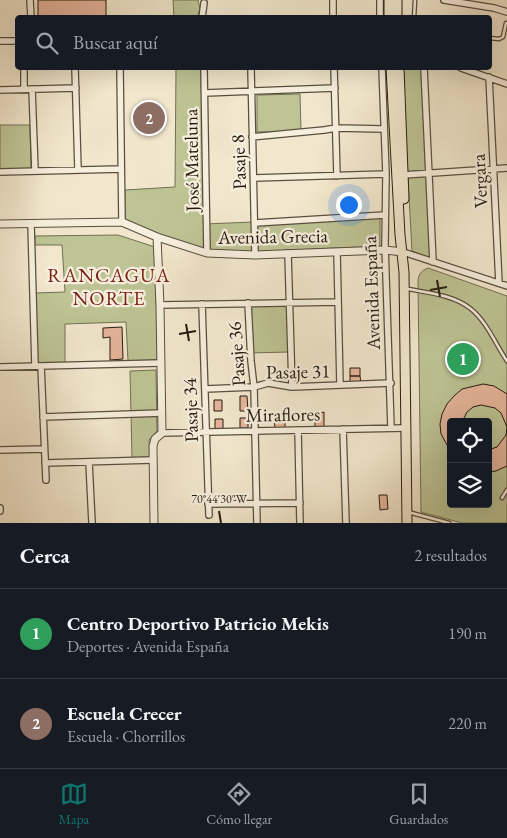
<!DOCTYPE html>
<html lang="es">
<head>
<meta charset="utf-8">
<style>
  body { margin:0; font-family:"EB Garamond",serif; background:#20242c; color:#f1f3f6 }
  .controls { position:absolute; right:15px; bottom:15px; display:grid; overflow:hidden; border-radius:5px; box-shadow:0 5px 20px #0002 }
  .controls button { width:45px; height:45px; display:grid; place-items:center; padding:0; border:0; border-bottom:1px solid #363941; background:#171b24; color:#f1f3f6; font:25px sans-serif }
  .you { position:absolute; left:348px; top:204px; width:18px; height:18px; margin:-12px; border:4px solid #fff; border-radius:50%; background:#1a73e8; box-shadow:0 0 0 8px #1a73e833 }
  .badge { display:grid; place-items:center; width:32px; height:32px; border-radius:50%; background:#0f766e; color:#fff; font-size:16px; font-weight:700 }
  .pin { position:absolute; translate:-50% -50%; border:2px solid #fff; box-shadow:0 1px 5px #0006 }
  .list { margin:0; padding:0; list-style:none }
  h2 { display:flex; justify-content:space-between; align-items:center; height:65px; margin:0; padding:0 20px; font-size:21px }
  h2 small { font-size:16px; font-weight:400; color:#9ea1a6 }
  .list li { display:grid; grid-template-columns:32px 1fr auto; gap:15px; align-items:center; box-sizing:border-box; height:90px; padding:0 20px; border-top:1px solid #363941 }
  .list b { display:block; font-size:19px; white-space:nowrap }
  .list p { margin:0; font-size:16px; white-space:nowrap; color:#9ea1a6 }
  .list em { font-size:16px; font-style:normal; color:#9ea1a6 }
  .icon { flex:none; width:28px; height:28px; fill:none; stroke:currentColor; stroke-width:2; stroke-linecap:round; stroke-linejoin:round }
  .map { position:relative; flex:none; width:507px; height:523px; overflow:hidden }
  .search { position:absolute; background:#171b24; box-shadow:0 5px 20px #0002; left:15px; right:15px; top:15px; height:55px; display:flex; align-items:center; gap:12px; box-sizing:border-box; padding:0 18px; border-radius:5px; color:#9ea1a6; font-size:19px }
  .sheet { height:245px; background:#171b24 }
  nav { display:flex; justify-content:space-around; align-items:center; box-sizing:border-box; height:70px; border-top:1px solid #363941; background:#171b24; font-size:14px; color:#9ea1a6 }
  nav a { display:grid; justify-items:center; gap:2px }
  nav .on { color:#0f766e }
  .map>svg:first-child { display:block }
</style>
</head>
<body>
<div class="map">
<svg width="507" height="523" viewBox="0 0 507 523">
  <rect width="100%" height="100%" fill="#f2e7cd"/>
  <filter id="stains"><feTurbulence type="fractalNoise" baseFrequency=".004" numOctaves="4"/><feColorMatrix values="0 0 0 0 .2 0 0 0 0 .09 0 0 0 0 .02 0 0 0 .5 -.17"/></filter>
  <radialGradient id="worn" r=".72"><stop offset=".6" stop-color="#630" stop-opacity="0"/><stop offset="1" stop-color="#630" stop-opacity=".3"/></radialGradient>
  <path fill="#bec495" stroke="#717052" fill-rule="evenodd" d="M 173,0 L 198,0 L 200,9 L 197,17 L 174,17 Z
    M 176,68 L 201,68 L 204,224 L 380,217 L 380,246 L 250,252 L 209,250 L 158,236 L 124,221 L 125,190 L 175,187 Z
    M 402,68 L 426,68 L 435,260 L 412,251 Z
    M 300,94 L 301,131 L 257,132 L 257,95 Z
    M 0,125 L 30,125 L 31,170 L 0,170 Z
    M 118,235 L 155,247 L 158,360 L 128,361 L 126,322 L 65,324 L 65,363 L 37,363 L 36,293 L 65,292 L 62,245 L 35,245 L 35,236 Z
    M 428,268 L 507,296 L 507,523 L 462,523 L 421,512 L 418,283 C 418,274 421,271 428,268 ZM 451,422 L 488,422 L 488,504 L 451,504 Z
    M 249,305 L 288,305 L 289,352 L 250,353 Z
    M 156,370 L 157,431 L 149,440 L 150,457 L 132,458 L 130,371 Z"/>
  <path fill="#e5b59b" stroke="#241b0e" d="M 38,0 L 106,0 L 106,18 L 38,18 Z
    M 122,327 L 123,359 L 110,360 L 110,337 L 103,338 L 103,328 Z
    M 350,368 L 360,368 L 360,376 L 350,376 Z
    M 350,376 L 360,376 L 361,383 L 350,383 Z
    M 483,384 L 494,386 L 507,394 L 507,466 L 496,471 L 488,472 L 488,450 L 497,447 L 506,435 L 507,427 L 501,413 L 495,408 L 481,405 L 473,407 L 467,412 L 462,422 L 451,422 L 451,452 L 441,434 L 440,424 L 442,414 L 447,404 L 454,396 L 462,389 Z
    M 240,396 L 247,396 L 248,411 L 240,411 Z
    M 214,400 L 222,400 L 222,411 L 214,411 Z
    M 324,412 L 324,428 L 315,428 L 315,418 L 320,418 L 320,413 Z
    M 240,418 L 248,418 L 248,428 L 240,428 Z
    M 215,419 L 223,419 L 223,429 L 215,429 Z
    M 274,419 L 285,419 L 285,428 L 275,428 Z
    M 379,495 L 387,495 L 388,509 L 380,510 Z"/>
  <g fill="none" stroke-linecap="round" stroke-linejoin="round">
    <g stroke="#584e3e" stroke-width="5">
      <path id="service" d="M 414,18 L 415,0
        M 490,38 L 499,39 L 503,37 L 506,23
        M 408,289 C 429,293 454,295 471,309 C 487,322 496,345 507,361
        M 502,498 L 507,490
        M 408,512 L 449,523"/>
    </g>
    <g stroke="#584e3e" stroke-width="8">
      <path id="minor" d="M 30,0 L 31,18
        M 333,0 L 333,18
        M 380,0 L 380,18
        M 444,0 L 494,8 L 507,12
        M 202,18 L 204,3
        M 0,41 L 18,41
        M 24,68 L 24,90
        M 75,68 L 78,170
        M 120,68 L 122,222
        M 204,68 L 207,253
        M 251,68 L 255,255
        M 334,68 L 337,176
        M 382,68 L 386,174 L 385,245 L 391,428
        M 424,68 L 433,262
        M 461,68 L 507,84
        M 489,77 L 499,283
        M 32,89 L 35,171
        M 0,90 L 76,88
        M 205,93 L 335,88
        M 252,137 L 324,130 L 336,128 L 383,129
        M 0,172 L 121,169
        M 403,175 L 507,168
        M 254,178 L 386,174
        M 255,223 L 385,215
        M 31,224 L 35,366
        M 337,252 L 340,385
        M 403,252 L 507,286
        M 288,253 L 292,387
        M 248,303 L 251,361 L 254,387 L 257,523
        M 202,304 L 209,515
        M 160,305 L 338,302
        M 41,366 L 46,480
        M 0,367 L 161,363
        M 205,389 L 254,387 L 268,383 L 292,387 L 391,383
        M 43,417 L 162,413
        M 343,429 L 346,523
        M 298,430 L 300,523
        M 162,433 L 406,428
        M 0,450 L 44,449
        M 89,462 L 92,523
        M 45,463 L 152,460
        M 208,504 L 300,503
        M 0,511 L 0,508"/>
    </g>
    <g stroke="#584e3e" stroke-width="9">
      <path id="tertiary" d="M 0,224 L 122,222 L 157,237 L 207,253 L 255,255 L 385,250 L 403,252
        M 154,523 L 153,446 L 155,439 L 162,433 L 160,305 L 157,237"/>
    </g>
    <g stroke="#241b0e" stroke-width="11">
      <path id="primary" d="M 389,0 L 389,18
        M 397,0 L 397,18
        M 391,68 L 400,235 L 404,272 L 407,523
        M 399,68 L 404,199"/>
    </g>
    <use href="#service" stroke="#f7efde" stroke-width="2.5"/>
    <use href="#minor" stroke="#f7efde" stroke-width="5.5"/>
    <use href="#tertiary" stroke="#f7efde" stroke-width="7"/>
    <use href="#primary" stroke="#f2e7cd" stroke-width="9"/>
  </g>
  <path fill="none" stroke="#241b0e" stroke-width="2" d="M 437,280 L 440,297M 430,290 L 447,287M 186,324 L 189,341M 179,334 L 196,331M 219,511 L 221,523"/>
  <g text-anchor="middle" stroke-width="4.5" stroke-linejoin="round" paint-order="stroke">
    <g font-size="19" fill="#241b0e" stroke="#f7efde">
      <text transform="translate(191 160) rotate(-91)" y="7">José Mateluna</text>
      <text transform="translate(238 162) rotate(-92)" y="7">Pasaje 8</text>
      <text transform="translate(479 181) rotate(-93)" y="7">Vergara</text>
      <text transform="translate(273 236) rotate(-1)" y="7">Avenida Grecia</text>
      <text transform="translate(371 293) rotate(-92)" y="7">Avenida España</text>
      <text transform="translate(236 354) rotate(-94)" y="7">Pasaje 36</text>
      <text transform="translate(298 371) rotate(-1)" y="7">Pasaje 31</text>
      <text transform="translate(190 410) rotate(-92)" y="7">Pasaje 34</text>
      <text transform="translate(283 414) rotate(-1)" y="7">Miraflores</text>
    </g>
    <g font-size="20" letter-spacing="1" fill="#7a1f14" stroke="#f7efde">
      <text x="109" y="282">RANCAGUA<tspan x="109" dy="23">NORTE</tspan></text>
    </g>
  </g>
  <g font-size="12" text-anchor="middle" fill="#241b0e" stroke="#f7efde" stroke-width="4.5" stroke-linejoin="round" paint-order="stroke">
    <text x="219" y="503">70°44'30"W</text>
  </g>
  <rect width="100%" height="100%" filter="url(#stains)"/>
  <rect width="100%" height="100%" fill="url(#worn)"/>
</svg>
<div class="controls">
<button><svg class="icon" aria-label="locate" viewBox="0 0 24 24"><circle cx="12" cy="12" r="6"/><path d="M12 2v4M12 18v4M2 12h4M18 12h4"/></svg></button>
<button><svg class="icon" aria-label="layers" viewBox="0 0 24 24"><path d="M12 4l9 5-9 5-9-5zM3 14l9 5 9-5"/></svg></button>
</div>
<div class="you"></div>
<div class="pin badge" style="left:463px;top:359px;background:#2e9e5b">1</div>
<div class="pin badge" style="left:149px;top:118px;background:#8d6e63">2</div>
<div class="search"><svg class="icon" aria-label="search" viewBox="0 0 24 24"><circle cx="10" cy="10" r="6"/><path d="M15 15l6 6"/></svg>Buscar aquí</div>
</div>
<section class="sheet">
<h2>Cerca<small>2 resultados</small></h2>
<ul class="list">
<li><span class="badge" style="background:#2e9e5b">1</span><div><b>Centro Deportivo Patricio Mekis</b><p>Deportes · Avenida España</p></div><em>190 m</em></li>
<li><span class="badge" style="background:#8d6e63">2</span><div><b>Escuela Crecer</b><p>Escuela · Chorrillos</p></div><em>220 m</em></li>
</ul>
</section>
<nav>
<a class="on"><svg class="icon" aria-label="map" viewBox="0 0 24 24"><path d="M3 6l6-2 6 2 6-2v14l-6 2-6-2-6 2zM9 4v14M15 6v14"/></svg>Mapa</a>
<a><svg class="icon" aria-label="directions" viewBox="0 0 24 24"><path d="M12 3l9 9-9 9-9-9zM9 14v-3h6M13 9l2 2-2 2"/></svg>Cómo llegar</a>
<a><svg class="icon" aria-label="saved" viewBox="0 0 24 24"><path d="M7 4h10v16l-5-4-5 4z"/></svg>Guardados</a>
</nav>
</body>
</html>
